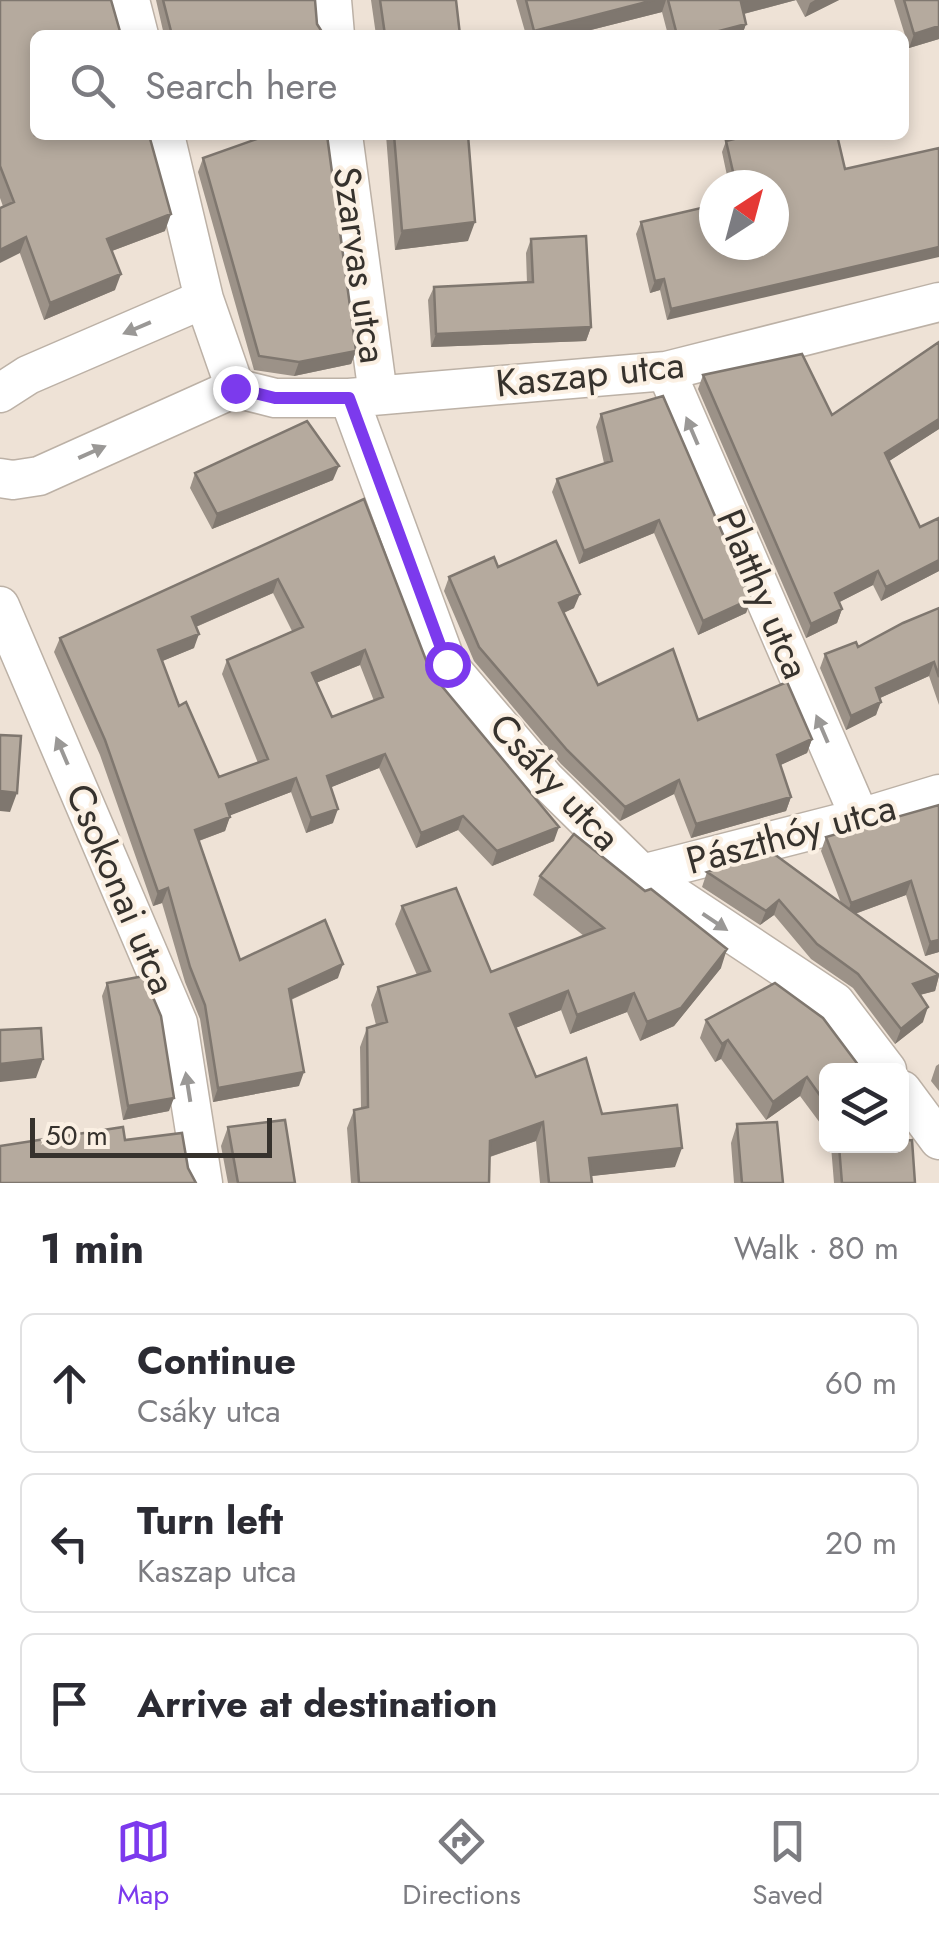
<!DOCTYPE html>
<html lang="en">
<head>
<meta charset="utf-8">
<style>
  body { margin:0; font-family:Jost,sans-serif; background:#f7f7f7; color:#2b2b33 }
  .controls { position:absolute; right:30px; bottom:30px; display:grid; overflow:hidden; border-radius:15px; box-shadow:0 5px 15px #0003 }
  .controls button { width:90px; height:90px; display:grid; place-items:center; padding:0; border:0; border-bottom:2px solid #e1e1e2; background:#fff; color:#2b2b33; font:50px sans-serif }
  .compass { position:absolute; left:699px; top:170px; width:90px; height:90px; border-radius:50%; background:#fff; box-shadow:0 5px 15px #0003; rotate:36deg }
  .scale { position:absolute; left:30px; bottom:25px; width:242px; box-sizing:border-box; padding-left:10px; border:5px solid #36322d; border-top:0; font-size:28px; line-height:35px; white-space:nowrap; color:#36322d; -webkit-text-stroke:8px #fbf0e3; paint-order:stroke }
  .stop { position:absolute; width:30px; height:30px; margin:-22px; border:8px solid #7c3aed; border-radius:50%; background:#fff }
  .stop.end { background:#7c3aed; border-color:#fff; box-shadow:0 2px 10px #0008 }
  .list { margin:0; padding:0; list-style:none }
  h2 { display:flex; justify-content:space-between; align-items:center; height:130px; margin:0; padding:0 40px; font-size:42px }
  h2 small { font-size:32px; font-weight:400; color:#7c7c81 }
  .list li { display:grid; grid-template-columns:65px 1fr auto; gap:30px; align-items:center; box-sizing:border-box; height:140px; margin:0 20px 20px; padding:0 20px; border:2px solid #e1e1e2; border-radius:15px }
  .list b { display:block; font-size:38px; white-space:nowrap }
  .list p { margin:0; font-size:32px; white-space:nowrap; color:#7c7c81 }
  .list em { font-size:32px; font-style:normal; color:#7c7c81 }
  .icon { flex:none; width:55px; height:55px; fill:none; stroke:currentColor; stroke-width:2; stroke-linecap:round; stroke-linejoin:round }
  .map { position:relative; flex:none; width:939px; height:1183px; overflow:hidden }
  .search { position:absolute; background:#fff; box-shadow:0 5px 15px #0003; left:30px; right:30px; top:30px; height:110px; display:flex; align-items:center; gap:25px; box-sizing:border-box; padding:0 35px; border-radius:15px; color:#7c7c81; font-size:38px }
  .sheet { height:610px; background:#fff }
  nav { display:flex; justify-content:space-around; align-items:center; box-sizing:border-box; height:140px; border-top:2px solid #e1e1e2; background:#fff; font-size:28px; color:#7c7c81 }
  nav a { display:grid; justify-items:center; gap:5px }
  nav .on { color:#7c3aed }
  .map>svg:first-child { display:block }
</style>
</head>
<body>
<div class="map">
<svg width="939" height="1183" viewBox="0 0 939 1183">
  <rect width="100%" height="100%" fill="#eee2d6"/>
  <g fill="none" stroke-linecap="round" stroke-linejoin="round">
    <g stroke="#bcb1a6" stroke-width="41">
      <path id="street" d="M 130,0 L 139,35
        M 332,0 L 335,35
        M 165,135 L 204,299
        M 343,135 L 378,395
        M 666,371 L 860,818
        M 0,393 L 28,375 L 204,299 L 235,388
        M 349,398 L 447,664 L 545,779 L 642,874 L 835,1002 L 887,1070
        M 0,478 L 13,480 L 39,476 L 235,388 L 275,398 L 349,398 L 666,371 L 939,302
        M 0,606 L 178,1023 L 203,1183
        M 642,874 L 860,818 L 939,794
        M 902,1090 L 939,1140"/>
    </g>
    <use href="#street" stroke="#fff" stroke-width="38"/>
  </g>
  <path fill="#9c9288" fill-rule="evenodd" d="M 0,0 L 165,231 L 112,251 L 115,290 L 44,320 L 0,198 Z
    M 156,0 L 315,0 L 317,24 L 324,35 L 164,35 Z
    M 371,0 L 456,0 L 460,35 L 376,35 Z
    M 516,0 L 839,0 L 805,17 L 796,0 L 744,14 L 746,24 L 742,35 L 668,35 L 662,12 L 571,35 L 526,35 Z
    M 894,0 L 939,0 L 939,39 L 909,48 Z
    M 386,135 L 468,135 L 468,241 L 395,250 Z
    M 837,135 L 667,320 L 660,290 L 650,293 L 636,234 L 641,222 L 714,245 L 774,185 L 729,185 L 722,152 L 726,141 Z
    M 203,158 L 356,351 L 351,364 L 294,376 L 254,370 L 198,172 Z
    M 531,239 L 591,327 L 586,341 L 431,347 L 428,300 L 434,287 L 527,283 L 526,253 Z
    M 939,342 L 939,429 L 889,461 L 920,527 L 939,518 L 939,571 L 881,601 L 873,585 L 839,602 L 842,609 L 837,623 L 806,638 L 698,389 L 703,375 L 832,415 Z
    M 601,414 L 751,599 L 746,613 L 698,635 L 654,533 L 579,564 L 552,492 L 557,479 L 604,463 L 596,427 Z
    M 195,473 L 333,480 L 212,529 L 190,488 Z
    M 364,499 L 431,673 L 554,841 L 492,866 L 458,830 L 416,848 L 379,768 L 331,787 L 333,823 L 306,833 L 291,792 L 230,815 L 225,831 L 199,841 L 240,960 L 338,978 L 291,1000 L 299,1086 L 213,1102 L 200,1019 L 185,982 L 162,903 L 153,906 L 100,755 L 54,652 L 60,638 ZM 273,593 L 292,631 L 227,660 L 222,674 L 258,763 L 219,777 L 179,706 L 162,661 L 194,648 L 196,627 ZM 360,665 L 374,701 L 332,717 L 316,683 Z
    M 498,567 L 574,608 L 564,613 L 598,685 L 698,720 L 812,739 L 807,753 L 780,765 L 791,797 L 786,811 L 691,838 L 674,794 L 620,821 L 561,764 L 474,661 L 444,591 L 449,577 Z
    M 939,608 L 939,705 L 929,676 L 880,698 L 876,715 L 846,730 L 820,668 L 825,654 L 858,647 Z
    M 939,805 L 939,952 L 925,956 L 906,895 L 855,914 L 939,975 L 935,991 L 920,995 L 923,1022 L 895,1044 L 853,988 L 811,959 L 774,915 L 760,925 L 702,887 L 707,872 L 841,903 L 821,851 L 826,837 Z
    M 540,876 L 721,968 L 674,1026 L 640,1041 L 627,1012 L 570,1034 L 561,1010 L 515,1028 L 536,1077 L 602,1114 L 675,1167 L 591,1176 L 592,1183 L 540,1183 L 536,1141 L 490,1157 L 489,1183 L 351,1183 L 347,1128 L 354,1110 L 361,1108 L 360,1047 L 367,1028 L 376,1025 L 371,1005 L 378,987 L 417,975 L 395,924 L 402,906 L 491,972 L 584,936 L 533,895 Z
    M 107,983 L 169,1111 L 123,1120 L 102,996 Z
    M 706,1020 L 826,1070 L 826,1131 L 800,1096 L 766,1120 L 721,1059 L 715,1062 L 700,1038 Z
    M 939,1064 L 939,1091 L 931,1081 L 936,1066 Z
    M 737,1124 L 783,1183 L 734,1183 L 731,1143 Z
    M 228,1127 L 295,1183 L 228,1183 L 221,1146 Z
    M 831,1146 L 902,1146 L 915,1183 L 834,1183 Z"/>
  <path fill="#7f776f" d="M 654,0 L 666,0 L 662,12 L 571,35 L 533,35 L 534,31 Z
    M 747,0 L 796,0 L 735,16 L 741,2 Z
    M 815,0 L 839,0 L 805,17 L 810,3 Z
    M 746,24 L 742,35 L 704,35 Z
    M 939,26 L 939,39 L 909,48 L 914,34 Z
    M 171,214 L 165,231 L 101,255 L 107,239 Z
    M 475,222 L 468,241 L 395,250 L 402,231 Z
    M 26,237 L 20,253 L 0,263 L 0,250 Z
    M 939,247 L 939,257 L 667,320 L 671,309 Z
    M 121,274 L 115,290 L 44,320 L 50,303 Z
    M 664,279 L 660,290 L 650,293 L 655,281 Z
    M 591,327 L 586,341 L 431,347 L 436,334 Z
    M 356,351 L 351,364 L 294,376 L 299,362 Z
    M 939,419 L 939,429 L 880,467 L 885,453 Z
    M 339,466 L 333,480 L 212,529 L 217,514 Z
    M 659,520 L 654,533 L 579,564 L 584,551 Z
    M 939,560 L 939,571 L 881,601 L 886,587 Z
    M 878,571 L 873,585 L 830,607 L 835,593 Z
    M 278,579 L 273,593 L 186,631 L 192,617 Z
    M 580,594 L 574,608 L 554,617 L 559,603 Z
    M 751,599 L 746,613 L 698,635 L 703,621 Z
    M 842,609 L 837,623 L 806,638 L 811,624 Z
    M 199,634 L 194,648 L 153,665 L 158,650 Z
    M 365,650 L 360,665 L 306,687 L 312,673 Z
    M 934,662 L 929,676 L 871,702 L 876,688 Z
    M 881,702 L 876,715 L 846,730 L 851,716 Z
    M 812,739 L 807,753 L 772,769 L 777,755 Z
    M 385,754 L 379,768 L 322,791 L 327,776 Z
    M 296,778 L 291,792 L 221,819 L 226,804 Z
    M 679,780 L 674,794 L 620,821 L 625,807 Z
    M 0,791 L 17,793 L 10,812 L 0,811 Z
    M 791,797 L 786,811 L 691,838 L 696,824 Z
    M 338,809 L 333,823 L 306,833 L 311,818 Z
    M 463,816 L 458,830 L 416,848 L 421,833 Z
    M 230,817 L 225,831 L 190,844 L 195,830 Z
    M 559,827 L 554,841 L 492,866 L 497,851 Z
    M 911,881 L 906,895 L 846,917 L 851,903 Z
    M 168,888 L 162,903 L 153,906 L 158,892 Z
    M 779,900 L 774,915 L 760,925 L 766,911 Z
    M 939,940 L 939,952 L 925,956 L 930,942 Z
    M 727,949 L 721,968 L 674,1026 L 640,1041 L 647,1022 Z
    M 343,964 L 338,978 L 283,1003 L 289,989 Z
    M 939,976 L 935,991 L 907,998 L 913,984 Z
    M 568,991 L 561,1010 L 503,1033 L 510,1014 Z
    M 634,993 L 627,1012 L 570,1034 L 577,1015 Z
    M 928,1007 L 923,1022 L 895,1044 L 901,1029 Z
    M 728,1040 L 721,1059 L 715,1062 L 722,1044 Z
    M 43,1059 L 36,1078 L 0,1082 L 0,1064 Z
    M 304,1072 L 299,1086 L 213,1102 L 218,1088 Z
    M 807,1077 L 800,1096 L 766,1120 L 773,1102 Z
    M 174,1098 L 169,1111 L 123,1120 L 128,1106 Z
    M 543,1122 L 536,1141 L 483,1159 L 490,1141 Z
    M 682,1148 L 675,1167 L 583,1177 L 589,1158 Z"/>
  <path fill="#b5aa9e" stroke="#7f776f" stroke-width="2.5" fill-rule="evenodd" d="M 0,0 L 111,0 L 121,35 L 35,35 L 35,135 L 149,135 L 171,214 L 107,239 L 121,274 L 50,303 L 26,237 L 0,250 L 0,208 L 14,202 L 0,166 Z
    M 163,0 L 315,0 L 317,24 L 324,35 L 172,35 Z
    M 380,0 L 456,0 L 460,35 L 385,35 Z
    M 526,0 L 654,0 L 534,31 Z
    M 668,0 L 747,0 L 741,2 L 746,24 L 704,35 L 677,35 Z
    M 904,0 L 939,0 L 939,26 L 914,34 Z
    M 268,135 L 327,135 L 356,351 L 299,362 L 259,356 L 203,158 Z
    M 394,135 L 468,135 L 475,222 L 402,231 Z
    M 750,135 L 837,135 L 845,169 L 939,148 L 939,247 L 671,309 L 664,279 L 655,281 L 641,222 L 714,205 L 714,245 L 774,245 L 774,185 L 736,185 L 726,141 Z
    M 586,236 L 591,327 L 436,334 L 434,287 L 533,282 L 531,239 Z
    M 939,342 L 939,419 L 885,453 L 920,527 L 939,518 L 939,560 L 886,587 L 878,571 L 835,593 L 842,609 L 811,624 L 703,375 L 802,354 L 832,415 Z
    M 663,396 L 751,599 L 703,621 L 659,520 L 584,551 L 557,479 L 612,461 L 601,414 Z
    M 307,421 L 339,466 L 217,514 L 195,473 Z
    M 364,499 L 431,673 L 559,827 L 497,851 L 463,816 L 421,833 L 385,754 L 327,776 L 338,809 L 311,818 L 296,778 L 226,804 L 230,817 L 195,830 L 240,960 L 325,920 L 343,964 L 289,989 L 304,1072 L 218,1088 L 205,1005 L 190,967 L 168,888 L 158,892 L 105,740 L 60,638 ZM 278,579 L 303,627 L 227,660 L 268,759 L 219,777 L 186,702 L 179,706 L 158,650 L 199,634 L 192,617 ZM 365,650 L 383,697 L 332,717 L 312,673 Z
    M 556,541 L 580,594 L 559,603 L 598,685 L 673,649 L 698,720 L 787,682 L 812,739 L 777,755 L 791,797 L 696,824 L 679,780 L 625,807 L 567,750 L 479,647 L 449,577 L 494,557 L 498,567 Z
    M 939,608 L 939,677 L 934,662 L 876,688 L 881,702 L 851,716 L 825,654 L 856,642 L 858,647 L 903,623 Z
    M 0,735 L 21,736 L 17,793 L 0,791 Z
    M 939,805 L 939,940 L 930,942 L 911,881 L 851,903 L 826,837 Z
    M 574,834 L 645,891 L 651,889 L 727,949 L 681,1008 L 647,1022 L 634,993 L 577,1015 L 568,991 L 510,1014 L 536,1077 L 586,1058 L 602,1114 L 677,1105 L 682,1148 L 589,1158 L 592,1183 L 549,1183 L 543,1122 L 490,1141 L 489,1183 L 359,1183 L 354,1110 L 368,1107 L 367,1028 L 387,1022 L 378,987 L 430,971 L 402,906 L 456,888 L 491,972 L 604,928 L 540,876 Z
    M 770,851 L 939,975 L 913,984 L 928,1007 L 901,1029 L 858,974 L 817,944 L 779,900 L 766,911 L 707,872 Z
    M 144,976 L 161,1016 L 174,1098 L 128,1106 L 107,983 Z
    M 775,983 L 823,1018 L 862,1070 L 826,1070 L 826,1104 L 807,1077 L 773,1102 L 728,1040 L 722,1044 L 706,1020 Z
    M 41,1028 L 43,1059 L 0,1064 L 0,1030 Z
    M 285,1120 L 295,1183 L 238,1183 L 228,1127 Z
    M 777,1122 L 783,1183 L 742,1183 L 737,1124 Z
    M 123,1127 L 125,1140 L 182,1133 L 188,1168 L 196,1183 L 0,1183 L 0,1146 Z
    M 912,1140 L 915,1183 L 842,1183 L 839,1146 L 902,1146 L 902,1141 Z"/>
  <defs><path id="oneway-solid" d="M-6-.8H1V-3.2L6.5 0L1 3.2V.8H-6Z" transform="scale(2.5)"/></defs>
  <g fill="#9a9896">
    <use href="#oneway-solid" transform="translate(137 328) rotate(157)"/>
    <use href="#oneway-solid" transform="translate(692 431) rotate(-113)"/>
    <use href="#oneway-solid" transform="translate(92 452) rotate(-24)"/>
    <use href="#oneway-solid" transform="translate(822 729) rotate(-113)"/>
    <use href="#oneway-solid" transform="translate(62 751) rotate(-113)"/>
    <use href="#oneway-solid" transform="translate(715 922) rotate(34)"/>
    <use href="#oneway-solid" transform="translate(188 1087) rotate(-99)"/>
  </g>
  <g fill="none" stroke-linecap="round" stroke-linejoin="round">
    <path stroke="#7c3aed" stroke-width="12" d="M 235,388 L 275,398 L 349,398 L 447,664"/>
  </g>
  <g text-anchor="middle" stroke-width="8" stroke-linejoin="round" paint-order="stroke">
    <g font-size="38" fill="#36322d" stroke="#fbf0e3">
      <text transform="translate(360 265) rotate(82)" y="13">Szarvas utca</text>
      <text transform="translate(590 374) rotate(-6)" y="13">Kaszap utca</text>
      <text transform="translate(763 594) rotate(67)" y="13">Platthy utca</text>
      <text transform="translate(555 782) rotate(47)" y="13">Csáky utca</text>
      <text transform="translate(791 834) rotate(-15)" y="13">Pászthóy utca</text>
      <text transform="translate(121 889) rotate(67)" y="13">Csokonai utca</text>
    </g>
  </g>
</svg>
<div class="controls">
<button><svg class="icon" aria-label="layers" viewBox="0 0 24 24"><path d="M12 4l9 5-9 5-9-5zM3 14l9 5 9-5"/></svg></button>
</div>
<svg class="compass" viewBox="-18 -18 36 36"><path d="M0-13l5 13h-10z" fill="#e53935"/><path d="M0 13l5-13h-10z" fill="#7c7c81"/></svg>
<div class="scale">50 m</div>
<div class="stop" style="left:447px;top:664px"></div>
<div class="stop end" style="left:235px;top:388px"></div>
<div class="search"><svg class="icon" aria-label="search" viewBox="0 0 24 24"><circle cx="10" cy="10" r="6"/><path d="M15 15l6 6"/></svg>Search here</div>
</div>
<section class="sheet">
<h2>1 min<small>Walk · 80 m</small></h2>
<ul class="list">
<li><svg class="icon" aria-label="ahead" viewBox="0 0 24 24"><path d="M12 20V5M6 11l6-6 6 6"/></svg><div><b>Continue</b><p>Csáky utca</p></div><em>60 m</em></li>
<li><svg class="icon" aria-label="left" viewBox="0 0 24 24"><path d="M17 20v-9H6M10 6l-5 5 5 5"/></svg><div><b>Turn left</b><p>Kaszap utca</p></div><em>20 m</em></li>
<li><svg class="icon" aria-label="arrive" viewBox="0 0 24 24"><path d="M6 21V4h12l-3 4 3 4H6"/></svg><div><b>Arrive at destination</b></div></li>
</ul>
</section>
<nav>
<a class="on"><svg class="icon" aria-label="map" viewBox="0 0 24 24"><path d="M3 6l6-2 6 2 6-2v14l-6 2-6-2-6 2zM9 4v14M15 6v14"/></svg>Map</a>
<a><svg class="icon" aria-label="directions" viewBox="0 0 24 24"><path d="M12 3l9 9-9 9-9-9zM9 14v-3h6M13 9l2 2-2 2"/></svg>Directions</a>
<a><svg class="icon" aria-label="saved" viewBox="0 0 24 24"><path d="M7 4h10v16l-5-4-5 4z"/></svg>Saved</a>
</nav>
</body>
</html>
